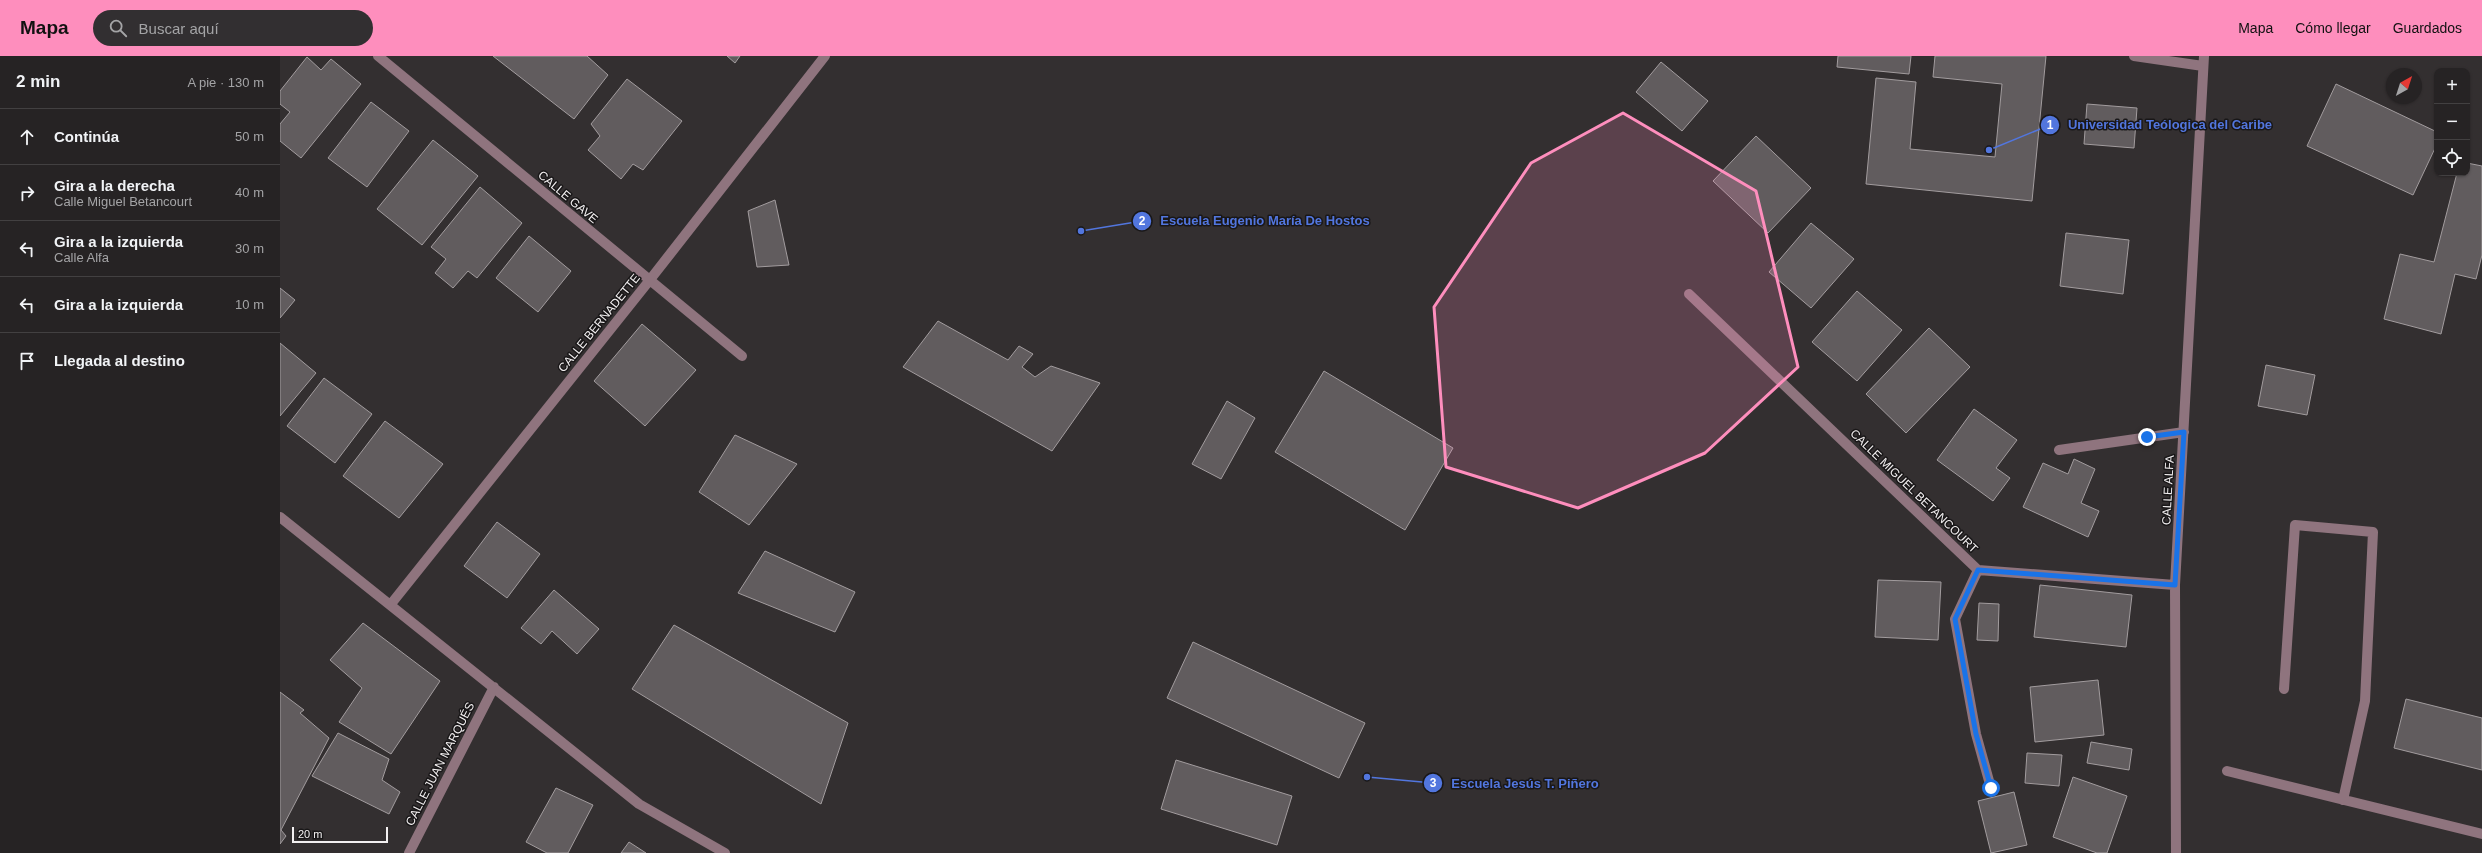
<!DOCTYPE html>
<html lang="es">
<head>
<meta charset="utf-8">
<style>
  body { margin:0; font-family:Arial,sans-serif; background:#322f31; color:#f1f3f6 }
  .controls { position:absolute; right:12px; top:12px; display:grid; overflow:hidden; border-radius:8px; box-shadow:0 1px 3px #0004 }
  .controls button { width:36px; height:36px; display:grid; place-items:center; padding:0; border:0; border-bottom:1px solid #424041; background:#262324; color:#f1f3f6; font:20px sans-serif }
  .compass { position:absolute; left:2106px; top:12px; width:36px; height:36px; border-radius:50%; background:#262324; box-shadow:0 1px 3px #0004; rotate:39deg }
  .scale { position:absolute; left:12px; bottom:10px; width:96px; box-sizing:border-box; padding-left:4px; border:2px solid #f3f0f1; border-top:0; font-size:11px; line-height:14px; white-space:nowrap; color:#f3f0f1; -webkit-text-stroke:3px #191718; paint-order:stroke }
  .stop { position:absolute; width:12px; height:12px; margin:-9px; border:3px solid #1a73e8; border-radius:50%; background:#fff }
  .stop.end { background:#1a73e8; border-color:#fff; box-shadow:0 1px 4px #0008 }
  .list { margin:0; padding:0; list-style:none }
  h2 { display:flex; justify-content:space-between; align-items:center; height:52px; margin:0; padding:0 16px; font-size:17px }
  h2 small { font-size:13px; font-weight:400; color:#a4a4a6 }
  .list li { display:grid; grid-template-columns:26px 1fr auto; gap:12px; align-items:center; box-sizing:border-box; height:56px; padding:0 16px; border-top:1px solid #424041 }
  .list b { display:block; font-size:15px; white-space:nowrap }
  .list p { margin:0; font-size:13px; white-space:nowrap; color:#a4a4a6 }
  .list em { font-size:13px; font-style:normal; color:#a4a4a6 }
  .icon { flex:none; width:22px; height:22px; fill:none; stroke:currentColor; stroke-width:2; stroke-linecap:round; stroke-linejoin:round }
  .map { position:relative; flex:none; width:2202px; height:797px; overflow:hidden }
  header { display:flex; align-items:center; gap:24px; box-sizing:border-box; height:56px; padding:0 20px; background:#fe8ebd; color:#111 }
  header strong { font-size:19px }
  nav { display:flex; gap:22px; margin-inline-start:auto; font-size:14px }
  .search { width:280px; height:36px; background:#322f31; display:flex; align-items:center; gap:10px; box-sizing:border-box; padding:0 14px; border-radius:22px; color:#a4a4a6; font-size:15px }
  main { display:flex }
  aside { flex:1; background:#262324 }
  .map>svg:first-child { display:block }
</style>
</head>
<body>
<header>
<strong>Mapa</strong>
<div class="search"><svg class="icon" aria-label="search" viewBox="0 0 24 24"><circle cx="10" cy="10" r="6"/><path d="M15 15l6 6"/></svg>Buscar aquí</div>
<nav><a>Mapa</a><a>Cómo llegar</a><a>Guardados</a></nav>
</header>
<main>
<aside>
<h2>2 min<small>A pie · 130 m</small></h2>
<ul class="list">
<li><svg class="icon" aria-label="ahead" viewBox="0 0 24 24"><path d="M12 20V5M6 11l6-6 6 6"/></svg><div><b>Continúa</b></div><em>50 m</em></li>
<li><svg class="icon" aria-label="right" viewBox="0 0 24 24"><path d="M7 20v-9h11M14 6l5 5-5 5"/></svg><div><b>Gira a la derecha</b><p>Calle Miguel Betancourt</p></div><em>40 m</em></li>
<li><svg class="icon" aria-label="left" viewBox="0 0 24 24"><path d="M17 20v-9H6M10 6l-5 5 5 5"/></svg><div><b>Gira a la izquierda</b><p>Calle Alfa</p></div><em>30 m</em></li>
<li><svg class="icon" aria-label="left" viewBox="0 0 24 24"><path d="M17 20v-9H6M10 6l-5 5 5 5"/></svg><div><b>Gira a la izquierda</b></div><em>10 m</em></li>
<li><svg class="icon" aria-label="arrive" viewBox="0 0 24 24"><path d="M6 21V4h12l-3 4 3 4H6"/></svg><div><b>Llegada al destino</b></div></li>
</ul>
</aside>
<div class="map">
<svg width="2202" height="797" viewBox="0 0 2202 797">
  <rect width="100%" height="100%" fill="#332f30"/>
  <path fill="#615c5e" stroke="#a29c9e" d="M 213,0 L 307,0 L 328,19 L 294,63 Z
    M 447,0 L 460,0 L 455,7 Z
    M 1558,0 L 1631,0 L 1629,18 L 1557,11 Z
    M 1655,0 L 1766,0 L 1752,145 L 1586,128 L 1596,22 L 1636,26 L 1630,93 L 1715,101 L 1722,28 L 1653,21 Z
    M 27,1 L 41,14 L 51,3 L 81,28 L 21,102 L 0,85 L 0,68 L 10,56 L 0,48 L 0,35 Z
    M 1381,6 L 1428,45 L 1402,75 L 1356,36 Z
    M 347,23 L 402,65 L 363,114 L 353,108 L 341,123 L 308,94 L 320,80 L 311,68 Z
    M 2056,28 L 2157,76 L 2157,88 L 2133,139 L 2027,90 Z
    M 91,46 L 129,75 L 87,131 L 48,102 Z
    M 1807,48 L 1857,52 L 1854,92 L 1804,88 Z
    M 1476,80 L 1531,132 L 1488,177 L 1433,125 Z
    M 153,84 L 198,120 L 142,189 L 97,153 Z
    M 2187,107 L 2202,110 L 2202,199 L 2196,223 L 2175,218 L 2161,278 L 2104,263 L 2120,198 L 2154,206 L 2177,117 L 2187,117 Z
    M 200,131 L 242,167 L 197,222 L 188,215 L 173,232 L 155,217 L 166,203 L 151,191 Z
    M 495,144 L 509,209 L 477,211 L 468,155 Z
    M 1531,167 L 1574,203 L 1531,252 L 1489,216 Z
    M 1786,177 L 1849,184 L 1843,238 L 1780,230 Z
    M 249,180 L 291,215 L 258,256 L 216,222 Z
    M 0,232 L 15,244 L 0,262 Z
    M 1577,235 L 1622,274 L 1577,325 L 1532,286 Z
    M 658,265 L 728,304 L 739,290 L 753,298 L 742,311 L 755,321 L 771,310 L 820,327 L 772,395 L 623,311 Z
    M 362,268 L 416,314 L 365,370 L 314,325 Z
    M 1649,272 L 1690,311 L 1626,377 L 1586,338 Z
    M 0,287 L 36,317 L 0,360 Z
    M 1986,309 L 2035,319 L 2027,359 L 1978,350 Z
    M 1044,315 L 1173,392 L 1125,474 L 995,396 Z
    M 44,322 L 92,358 L 55,407 L 7,370 Z
    M 947,345 L 975,362 L 941,423 L 912,408 Z
    M 1694,353 L 1737,384 L 1716,412 L 1730,422 L 1713,445 L 1657,404 Z
    M 105,365 L 163,408 L 119,462 L 63,420 Z
    M 455,379 L 517,408 L 469,469 L 419,436 Z
    M 1794,403 L 1815,413 L 1801,447 L 1819,455 L 1808,481 L 1743,451 L 1763,407 L 1788,418 Z
    M 217,466 L 260,498 L 227,542 L 184,510 Z
    M 485,495 L 575,536 L 555,576 L 458,537 Z
    M 1598,524 L 1661,526 L 1658,584 L 1595,581 Z
    M 1760,529 L 1852,539 L 1846,591 L 1754,581 Z
    M 274,534 L 319,573 L 297,598 L 272,575 L 261,588 L 241,572 Z
    M 1699,547 L 1719,548 L 1718,585 L 1697,584 Z
    M 83,567 L 160,625 L 111,698 L 59,666 L 82,632 L 50,604 Z
    M 394,569 L 568,667 L 541,748 L 352,633 Z
    M 913,586 L 1085,667 L 1059,722 L 887,642 Z
    M 1818,624 L 1824,679 L 1755,686 L 1750,631 Z
    M 0,636 L 24,654 L 20,657 L 49,682 L 1,774 L 6,780 L 0,788 Z
    M 2126,643 L 2202,662 L 2202,714 L 2114,692 Z
    M 58,677 L 109,703 L 102,724 L 120,736 L 109,758 L 32,720 Z
    M 1811,686 L 1852,693 L 1849,714 L 1807,707 Z
    M 1747,697 L 1782,699 L 1779,730 L 1745,727 Z
    M 896,704 L 1012,740 L 997,789 L 881,753 Z
    M 1793,721 L 1847,740 L 1827,797 L 1817,797 L 1773,781 Z
    M 276,732 L 313,749 L 288,797 L 267,797 L 246,786 Z
    M 1734,736 L 1747,789 L 1711,797 L 1698,745 Z
    M 349,786 L 366,797 L 341,797 Z"/>
  <g fill="none" stroke-linecap="round" stroke-linejoin="round">
    <path stroke="#8f747e" stroke-width="10" d="M 98,0 L 462,300
      M 1854,0 L 1923,10
      M 1409,238 L 1698,514 L 1895,529
      M 1779,394 L 1904,376
      M 0,461 L 359,748 L 445,797
      M 1698,514 L 1675,563 L 1696,678 L 1711,732
      M 111,548 L 369,225 L 545,0
      M 2004,633 L 2015,469 L 2093,476 L 2085,645 L 2063,744
      M 1947,715 L 2202,778
      M 129,797 L 214,631
      M 1896,797 L 1895,529 L 1924,0"/>
  </g>
  <g fill="none" stroke-linecap="round" stroke-linejoin="round">
    <path stroke="#1a73e8" stroke-width="5" d="M 1711,732 L 1696,678 L 1675,563 L 1698,514 L 1895,529 L 1904,376 L 1867,381"/>
  </g>
  <path fill="#fe8ebd" fill-opacity="0.2" stroke="#fe8ebd" stroke-width="3" stroke-linejoin="round" d="M 1343,57 L 1476,135 L 1518,311 L 1425,397 L 1298,452 L 1166,411 L 1154,251 L 1251,107 Z"/>
  <g text-anchor="middle" stroke-width="3" stroke-linejoin="round" paint-order="stroke">
    <g font-size="12" fill="#f3f0f1" stroke="#191718">
      <text transform="translate(288 141) rotate(40)" y="4">CALLE GAVE</text>
      <text transform="translate(319 267) rotate(-51)" y="4">CALLE BERNADETTE</text>
      <text transform="translate(1888 434) rotate(-87)" y="4">CALLE ALFA</text>
      <text transform="translate(1634 435) rotate(44)" y="4">CALLE MIGUEL BETANCOURT</text>
      <text transform="translate(160 708) rotate(-63)" y="4">CALLE JUAN MARQUÉS</text>
    </g>
  </g>
  <path fill="none" stroke="#5276de" stroke-width="1.5" d="M1709 94L1770 69M801 175L862 165M1087 721L1153 727"/>
  <g fill="#5276de" stroke="#191718" stroke-width="1.5">
    <circle cx="1709" cy="94" r="4"/>
    <circle cx="801" cy="175" r="4"/>
    <circle cx="1087" cy="721" r="4"/>
    <circle cx="1770" cy="69" r="10"/>
    <circle cx="862" cy="165" r="10"/>
    <circle cx="1153" cy="727" r="10"/>
  </g>
  <g font-size="12" text-anchor="middle" font-weight="bold" fill="#fff">
    <text x="1770" y="73">1</text>
    <text x="862" y="169">2</text>
    <text x="1153" y="731">3</text>
  </g>
  <g font-size="13" text-anchor="middle" font-weight="bold" fill="#5276de" stroke="#191718" stroke-width="3" stroke-linejoin="round" paint-order="stroke">
    <text x="1890" y="73">Universidad Teólogica del Caribe</text>
    <text x="985" y="169">Escuela Eugenio María De Hostos</text>
    <text x="1245" y="732">Escuela Jesús T. Piñero</text>
  </g>
</svg>
<div class="controls">
<button>+</button>
<button>−</button>
<button><svg class="icon" aria-label="locate" viewBox="0 0 24 24"><circle cx="12" cy="12" r="6"/><path d="M12 2v4M12 18v4M2 12h4M18 12h4"/></svg></button>
</div>
<svg class="compass" viewBox="-18 -18 36 36"><path d="M0-13l5 13h-10z" fill="#e53935"/><path d="M0 13l5-13h-10z" fill="#a4a4a6"/></svg>
<div class="scale">20 m</div>
<div class="stop" style="left:1711px;top:732px"></div>
<div class="stop end" style="left:1867px;top:381px"></div>
</div>
</main>
</body>
</html>
